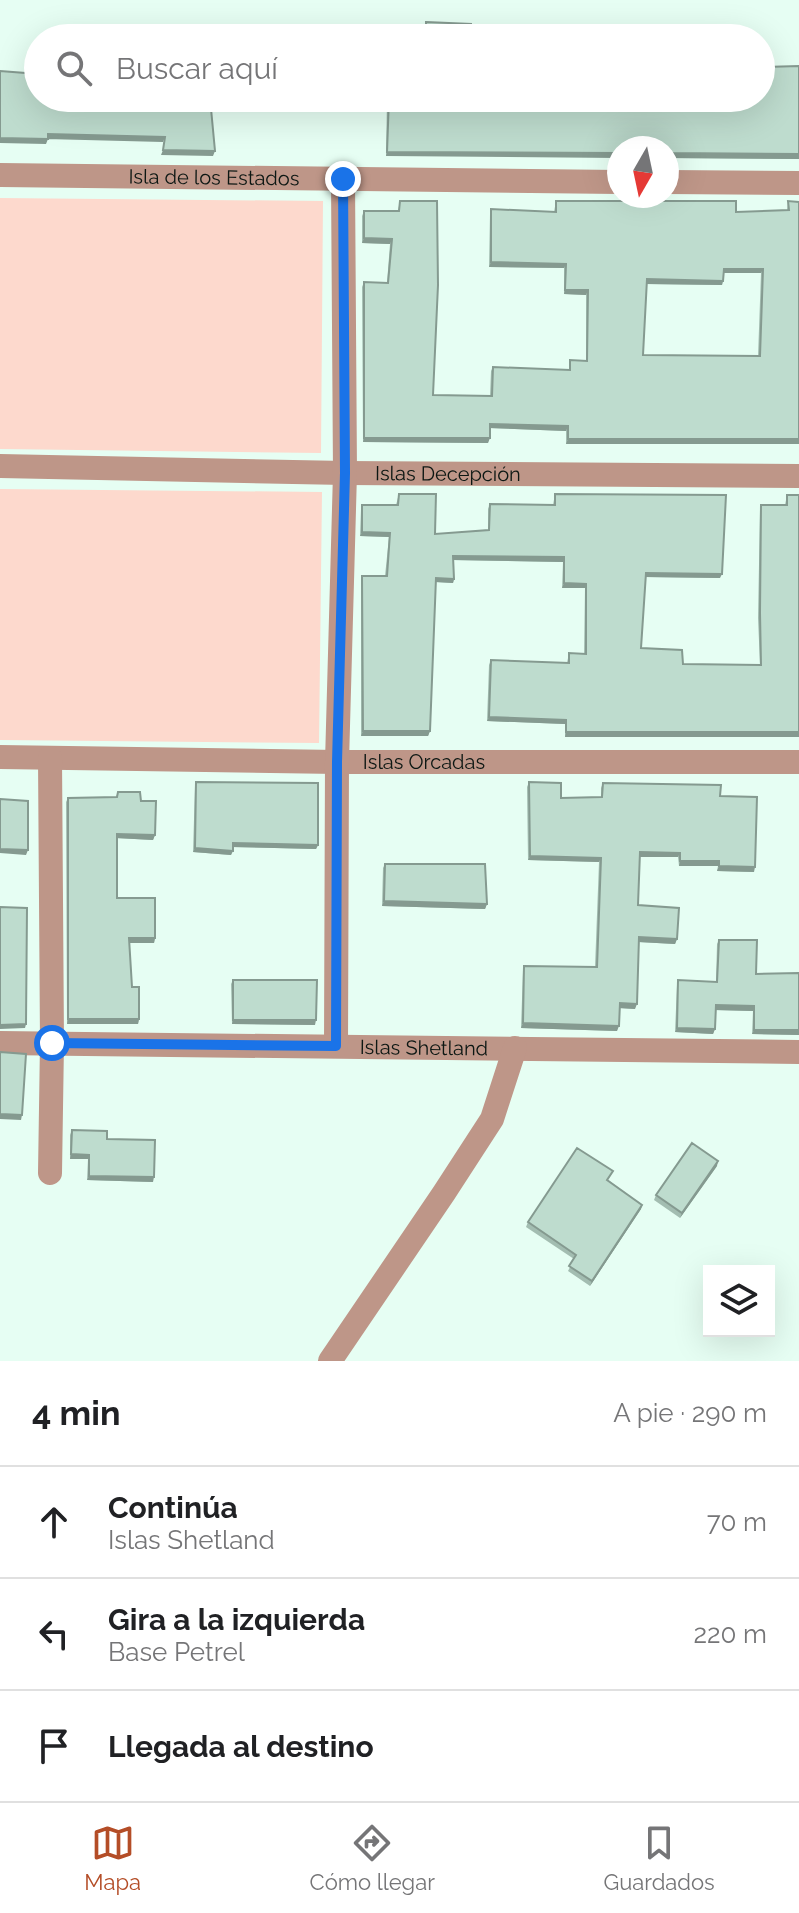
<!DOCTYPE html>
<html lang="es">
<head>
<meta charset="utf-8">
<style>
  body { margin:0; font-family:Raleway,sans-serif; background:#f6f6f6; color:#202124 }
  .controls { position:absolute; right:24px; bottom:24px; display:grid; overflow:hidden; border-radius:0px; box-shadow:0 8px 32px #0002 }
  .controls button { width:72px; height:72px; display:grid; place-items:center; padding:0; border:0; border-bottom:2px solid #e0e0e0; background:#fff; color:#202124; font:40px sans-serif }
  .compass { position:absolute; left:607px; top:136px; width:72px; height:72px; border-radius:50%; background:#fff; box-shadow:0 8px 32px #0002; rotate:189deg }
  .stop { position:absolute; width:24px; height:24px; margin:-18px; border:6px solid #1a73e8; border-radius:50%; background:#fff }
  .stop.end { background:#1a73e8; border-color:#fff; box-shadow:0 2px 8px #0008 }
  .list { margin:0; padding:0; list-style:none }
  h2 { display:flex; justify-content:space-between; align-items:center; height:104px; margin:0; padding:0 32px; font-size:34px }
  h2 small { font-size:26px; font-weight:400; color:#757577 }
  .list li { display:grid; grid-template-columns:52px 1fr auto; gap:24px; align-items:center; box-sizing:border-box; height:112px; padding:0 32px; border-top:2px solid #e0e0e0 }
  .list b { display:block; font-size:30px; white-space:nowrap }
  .list p { margin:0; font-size:26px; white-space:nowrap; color:#757577 }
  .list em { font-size:26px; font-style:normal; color:#757577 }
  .icon { flex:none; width:44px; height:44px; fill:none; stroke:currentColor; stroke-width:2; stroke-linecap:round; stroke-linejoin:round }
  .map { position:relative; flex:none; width:799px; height:1361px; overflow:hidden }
  .search { position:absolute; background:#fff; box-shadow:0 8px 32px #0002; left:24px; right:24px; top:24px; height:88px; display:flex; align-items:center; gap:20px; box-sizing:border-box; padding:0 28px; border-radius:44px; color:#757577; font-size:30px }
  .sheet { height:440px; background:#fff }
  nav { display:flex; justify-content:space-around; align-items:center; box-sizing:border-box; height:112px; border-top:2px solid #e0e0e0; background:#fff; font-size:22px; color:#757577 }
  nav a { display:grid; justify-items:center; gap:4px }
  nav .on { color:#b44d27 }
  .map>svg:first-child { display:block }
</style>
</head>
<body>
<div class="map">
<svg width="799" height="1361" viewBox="0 0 799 1361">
  <rect width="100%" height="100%" fill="#e6fef3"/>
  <path fill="#fdd9cd" d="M 0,198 L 323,201 L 321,453 L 0,449 Z
    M 0,489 L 322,492 L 319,743 L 0,740 Z"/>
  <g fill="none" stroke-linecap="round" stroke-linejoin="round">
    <g stroke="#be9688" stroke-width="24">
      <path id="s1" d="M 0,175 L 619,182"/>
      <path d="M 667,182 L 799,183"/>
      <path id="s2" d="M 0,466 L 345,473 L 799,476"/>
      <path id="s3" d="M 0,757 L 337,762 L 799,762"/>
      <path id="s4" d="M 0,1043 L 799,1052"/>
      <path d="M 336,1046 L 337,762 L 345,473 L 343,179"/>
      <path d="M 50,1173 L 52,1043 L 50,758"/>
      <path d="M 330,1361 L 444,1193 L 492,1119 L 515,1048"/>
    </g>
  </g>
  <path fill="#a3bdb1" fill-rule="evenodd" d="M 765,67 L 799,159 L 667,158 L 667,148 L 386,156 L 387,98 L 761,98 L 764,72 Z
    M 400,201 L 433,395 L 490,396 L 491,371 L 493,367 L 569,370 L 570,360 L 586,361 L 586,295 L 564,294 L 564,268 L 489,267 L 490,214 L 491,209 L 554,212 L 556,201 L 736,212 L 787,210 L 788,201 L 799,444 L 566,444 L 566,431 L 490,428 L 488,443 L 363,442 L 362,287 L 364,282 L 387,283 L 390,244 L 362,243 L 362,216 L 364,211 L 398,211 ZM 724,273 L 761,273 L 758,356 L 643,355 L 647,284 L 722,285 Z
    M 399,494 L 435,534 L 488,531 L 488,509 L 490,504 L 553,505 L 555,494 L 720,578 L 646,577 L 641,648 L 683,664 L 760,665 L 758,618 L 760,510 L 761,505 L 785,505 L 787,495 L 799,737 L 565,737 L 565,724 L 487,721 L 489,665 L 491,660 L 567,663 L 569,653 L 584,654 L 585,588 L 562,588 L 563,562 L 454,560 L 454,579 L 453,583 L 436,582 L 430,731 L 428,736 L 361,736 L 361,580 L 362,576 L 385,576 L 389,537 L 360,536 L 361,509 L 362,505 L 396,505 Z
    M 196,782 L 318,845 L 316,849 L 233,847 L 231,855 L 193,852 L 195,786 Z
    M 529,782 L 561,798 L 601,797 L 601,788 L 603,783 L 720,796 L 754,872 L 717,871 L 718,866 L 679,866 L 678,857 L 640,857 L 638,905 L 677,939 L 675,944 L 639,942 L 635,1009 L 620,1008 L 617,1031 L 521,1028 L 523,970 L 524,966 L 595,967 L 599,862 L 528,860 L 527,787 Z
    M 118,792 L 141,801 L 155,835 L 153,840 L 117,838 L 117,898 L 155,938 L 154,943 L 129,943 L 132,987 L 139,1019 L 138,1024 L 67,1024 L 66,802 L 68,798 L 116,797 Z
    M 385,864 L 487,904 L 485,909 L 382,906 L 383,868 Z
    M 719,940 L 756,974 L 799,973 L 799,1035 L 752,1034 L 753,1011 L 716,1010 L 715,1029 L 713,1034 L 675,1032 L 677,985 L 678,980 L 716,982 L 717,944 Z
    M 233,980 L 315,1025 L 232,1024 L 231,984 Z
    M 72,1130 L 107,1139 L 153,1182 L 87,1180 L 88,1159 L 70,1159 L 70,1135 Z
    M 717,1166 L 680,1218 L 654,1200 L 656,1195 Z
    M 611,1175 L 608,1180 L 642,1205 L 641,1209 L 590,1286 L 568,1271 L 574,1259 L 526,1227 L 528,1222 Z"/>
  <path fill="#859a90" d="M 48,134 L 165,137 L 163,142 L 46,139 Z
    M 0,138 L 48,139 L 46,144 L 0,143 Z
    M 163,150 L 215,151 L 213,156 L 161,155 Z
    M 387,152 L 619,153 L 619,158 L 386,156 Z
    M 667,153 L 799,154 L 799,159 L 667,158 Z
    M 364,238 L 392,239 L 390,244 L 362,243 Z
    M 491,262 L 566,264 L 564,268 L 489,267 Z
    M 724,269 L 763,269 L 761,273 L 722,273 Z
    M 647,279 L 723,281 L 722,285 L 646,284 Z
    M 565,290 L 588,290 L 586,295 L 564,294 Z
    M 490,424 L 568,426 L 566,431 L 489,428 Z
    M 364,438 L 490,438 L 488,443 L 363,442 Z
    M 568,439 L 799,439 L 799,444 L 566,444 Z
    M 362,532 L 390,533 L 389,537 L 360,536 Z
    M 453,556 L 564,557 L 563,562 L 452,560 Z
    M 646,573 L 722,574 L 720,578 L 644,577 Z
    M 436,578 L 454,579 L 453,583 L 435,582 Z
    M 564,583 L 586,584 L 585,588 L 562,588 Z
    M 489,717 L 566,720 L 565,724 L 487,721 Z
    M 363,731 L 430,731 L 428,736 L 361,736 Z
    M 566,732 L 799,732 L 799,737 L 565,737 Z
    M 117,834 L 155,835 L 153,840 L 115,838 Z
    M 233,843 L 318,845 L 316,849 L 231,847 Z
    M 195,848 L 233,851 L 231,855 L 193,852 Z
    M 0,849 L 28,850 L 26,855 L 0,853 Z
    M 640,852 L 680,853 L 678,857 L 638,857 Z
    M 530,856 L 601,858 L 599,862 L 528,860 Z
    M 680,861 L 719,861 L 718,866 L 679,866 Z
    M 719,866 L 755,867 L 754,872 L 717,871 Z
    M 384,901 L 487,904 L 485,909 L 382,906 Z
    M 639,937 L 677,939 L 675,944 L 638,942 Z
    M 129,938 L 155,938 L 154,943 L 127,943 Z
    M 620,1003 L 637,1004 L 635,1009 L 618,1008 Z
    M 716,1005 L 754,1006 L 753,1011 L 714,1010 Z
    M 68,1019 L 139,1019 L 138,1024 L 67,1024 Z
    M 233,1020 L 316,1020 L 315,1025 L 232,1024 Z
    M 523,1023 L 619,1026 L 617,1031 L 521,1028 Z
    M 26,1024 L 25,1028 L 0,1029 L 0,1025 Z
    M 677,1028 L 715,1029 L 713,1034 L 675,1032 Z
    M 754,1030 L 799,1030 L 799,1035 L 752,1034 Z
    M 0,1114 L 22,1115 L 21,1120 L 0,1119 Z
    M 71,1154 L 89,1155 L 88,1159 L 70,1159 Z
    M 718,1161 L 717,1166 L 680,1218 L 682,1213 Z
    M 89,1176 L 154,1177 L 153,1182 L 87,1180 Z
    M 642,1205 L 641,1209 L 590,1286 L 592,1281 Z"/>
  <path fill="#bedcce" stroke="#859a90" stroke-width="2" fill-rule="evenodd" d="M 426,22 L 471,24 L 470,38 L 426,38 Z
    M 596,29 L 623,32 L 623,38 L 594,38 Z
    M 799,66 L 799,154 L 667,153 L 667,148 L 619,148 L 619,153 L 387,152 L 389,98 L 761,98 L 761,83 L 764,84 L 765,67 Z
    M 0,71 L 38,74 L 38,98 L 210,98 L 215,151 L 163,150 L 165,137 L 48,134 L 48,139 L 0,138 Z
    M 400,201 L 437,201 L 438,285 L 433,395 L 492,396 L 493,367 L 570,370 L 570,360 L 587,361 L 588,290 L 565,290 L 566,264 L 491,262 L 491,209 L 556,212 L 556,201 L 736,201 L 736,212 L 789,210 L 788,201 L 799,202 L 799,439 L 568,439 L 568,426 L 490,424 L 490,438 L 364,438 L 364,282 L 388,283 L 392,239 L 364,238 L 364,211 L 399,211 ZM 724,269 L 763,269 L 760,356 L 643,355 L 647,279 L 723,281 Z
    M 399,494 L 436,494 L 435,534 L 489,530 L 490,504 L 555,505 L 555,494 L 726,495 L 722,574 L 646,573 L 641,648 L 682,650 L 683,664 L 761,665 L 760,613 L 761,505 L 787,505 L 787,495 L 799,495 L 799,732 L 566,732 L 566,720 L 489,717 L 491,660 L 569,663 L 569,653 L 586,654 L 586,584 L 564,583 L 564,557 L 453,556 L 454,579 L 436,578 L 430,731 L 363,731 L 362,576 L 387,576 L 390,533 L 362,532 L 362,505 L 398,505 Z
    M 196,782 L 318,783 L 318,845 L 233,843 L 233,851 L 195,848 Z
    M 529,782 L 561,783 L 561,798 L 602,797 L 603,783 L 721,785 L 720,796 L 757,797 L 755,867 L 719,866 L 719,861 L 680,861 L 680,853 L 640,852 L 638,905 L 679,908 L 677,939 L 639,937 L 637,1004 L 620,1003 L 619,1026 L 523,1023 L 524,966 L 597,967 L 601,858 L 530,856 Z
    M 118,792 L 140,792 L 141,801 L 156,801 L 155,835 L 117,834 L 117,898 L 155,898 L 155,938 L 129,938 L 132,987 L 139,987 L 139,1019 L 68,1019 L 68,798 L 117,797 Z
    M 0,799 L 28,801 L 28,850 L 0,849 Z
    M 385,864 L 485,864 L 487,904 L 384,901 Z
    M 0,907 L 27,908 L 26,1024 L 0,1025 Z
    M 719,940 L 757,940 L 756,974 L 799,973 L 799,1030 L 754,1030 L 754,1006 L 716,1005 L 715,1029 L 677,1028 L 678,980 L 717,982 Z
    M 233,980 L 317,980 L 316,1020 L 233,1020 Z
    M 0,1052 L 26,1054 L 22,1115 L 0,1114 Z
    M 72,1130 L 107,1131 L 107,1139 L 155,1140 L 154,1177 L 89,1176 L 89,1155 L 71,1154 Z
    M 692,1143 L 718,1161 L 682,1213 L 656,1195 Z
    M 577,1148 L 613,1171 L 607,1180 L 642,1205 L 592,1281 L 569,1266 L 576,1255 L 528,1222 Z"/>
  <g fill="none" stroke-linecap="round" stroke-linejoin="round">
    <path stroke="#1a73e8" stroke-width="10" d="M 52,1043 L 336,1046 L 337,762 L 345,473 L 343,179"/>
  </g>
  <g text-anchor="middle" stroke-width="8" stroke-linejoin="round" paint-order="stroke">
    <g font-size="20" fill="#0c1713" stroke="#fff">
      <text dy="7" stroke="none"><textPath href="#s1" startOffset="214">Isla de los Estados</textPath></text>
      <text dy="7" stroke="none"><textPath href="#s2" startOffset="448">Islas Decepción</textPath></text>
      <text dy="7" stroke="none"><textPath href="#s3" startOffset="424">Islas Orcadas</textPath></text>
      <text dy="7" stroke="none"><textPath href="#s4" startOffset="424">Islas Shetland</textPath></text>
    </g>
  </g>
</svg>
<div class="controls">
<button><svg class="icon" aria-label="layers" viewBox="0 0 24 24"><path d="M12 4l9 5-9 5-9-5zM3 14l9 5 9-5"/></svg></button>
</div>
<svg class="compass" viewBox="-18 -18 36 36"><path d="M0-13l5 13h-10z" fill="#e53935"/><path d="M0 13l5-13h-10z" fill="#757577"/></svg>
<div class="stop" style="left:52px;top:1043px"></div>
<div class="stop end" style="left:343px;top:179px"></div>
<div class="search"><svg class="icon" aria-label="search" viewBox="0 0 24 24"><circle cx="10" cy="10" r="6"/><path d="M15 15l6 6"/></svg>Buscar aquí</div>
</div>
<section class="sheet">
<h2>4 min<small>A pie · 290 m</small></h2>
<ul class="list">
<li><svg class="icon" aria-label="ahead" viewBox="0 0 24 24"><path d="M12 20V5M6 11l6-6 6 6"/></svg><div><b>Continúa</b><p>Islas Shetland</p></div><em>70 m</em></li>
<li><svg class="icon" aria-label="left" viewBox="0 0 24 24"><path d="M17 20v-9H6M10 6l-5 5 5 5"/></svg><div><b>Gira a la izquierda</b><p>Base Petrel</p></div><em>220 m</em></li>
<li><svg class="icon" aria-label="arrive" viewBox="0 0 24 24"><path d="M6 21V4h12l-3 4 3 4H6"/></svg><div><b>Llegada al destino</b></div></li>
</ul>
</section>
<nav>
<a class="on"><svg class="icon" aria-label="map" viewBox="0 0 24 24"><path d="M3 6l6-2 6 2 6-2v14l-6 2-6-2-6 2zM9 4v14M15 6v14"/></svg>Mapa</a>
<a><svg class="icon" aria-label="directions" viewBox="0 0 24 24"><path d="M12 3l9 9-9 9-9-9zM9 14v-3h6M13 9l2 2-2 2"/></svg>Cómo llegar</a>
<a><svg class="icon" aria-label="saved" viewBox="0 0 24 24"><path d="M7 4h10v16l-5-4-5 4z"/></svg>Guardados</a>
</nav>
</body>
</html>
